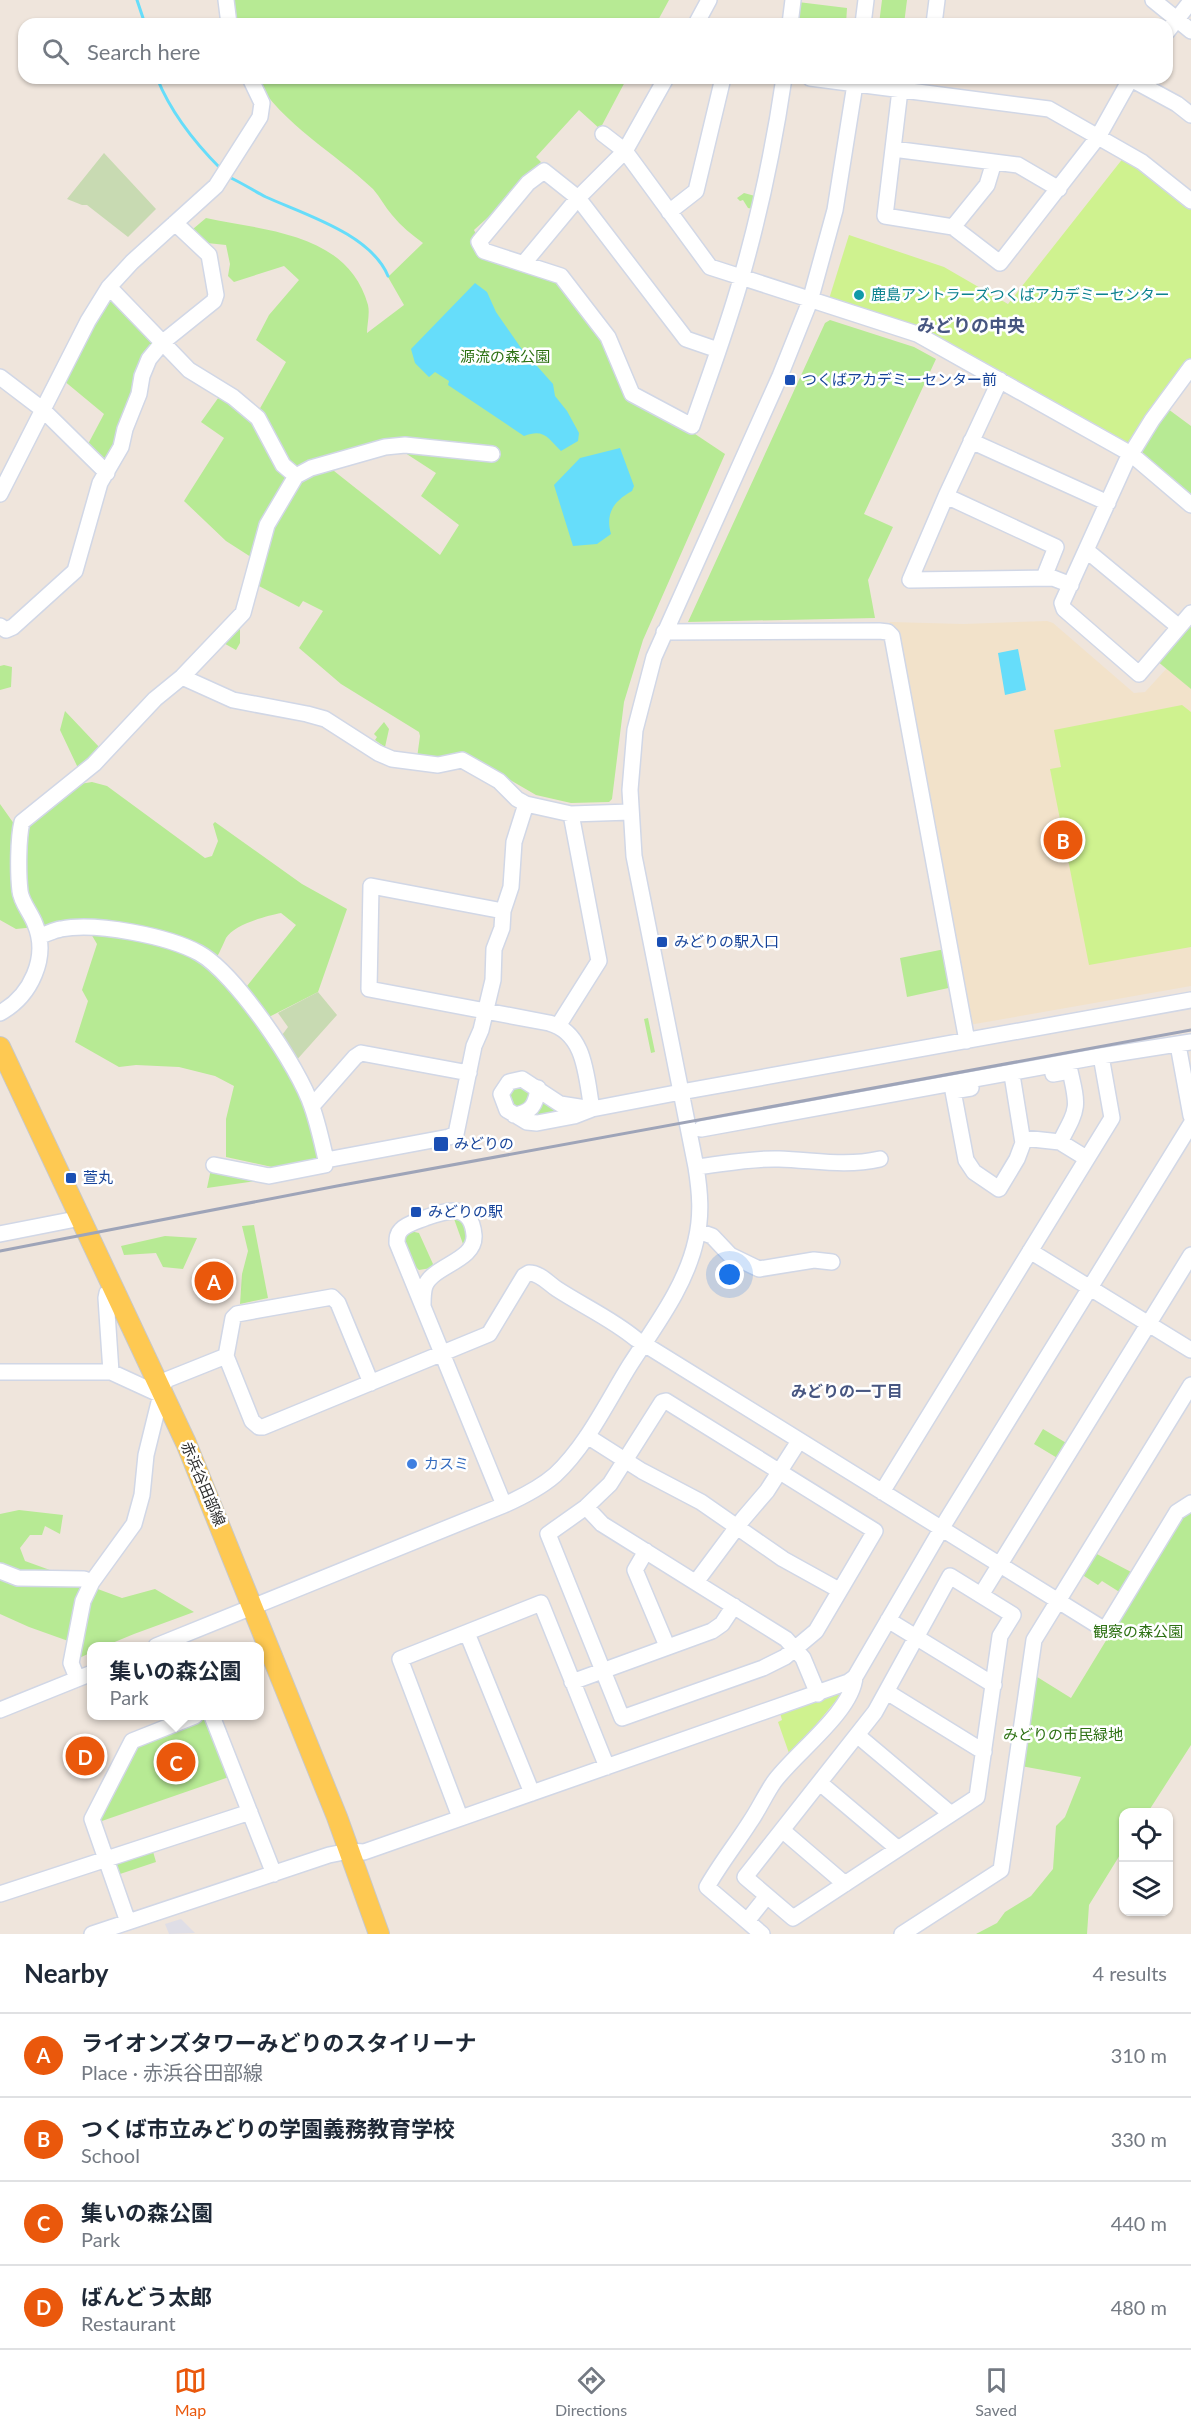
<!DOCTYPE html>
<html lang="en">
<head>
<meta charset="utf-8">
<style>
  body { margin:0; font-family:Lato,"Noto Sans JP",sans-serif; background:#f2f2f3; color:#1f2937 }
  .controls { position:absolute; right:18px; bottom:18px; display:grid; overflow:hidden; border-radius:12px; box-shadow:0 2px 4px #0004 }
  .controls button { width:54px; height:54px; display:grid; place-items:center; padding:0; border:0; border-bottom:2px solid #e0e1e3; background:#fff; color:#1f2937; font:30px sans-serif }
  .you { position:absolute; left:730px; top:1275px; width:21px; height:21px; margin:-15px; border:4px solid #fff; border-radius:50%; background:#1a73e8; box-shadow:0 0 0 9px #1a73e833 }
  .badge { display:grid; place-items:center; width:39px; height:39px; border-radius:50%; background:#ea580c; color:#fff; font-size:20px; font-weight:700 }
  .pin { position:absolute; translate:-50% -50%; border:3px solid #fff; box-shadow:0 2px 6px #0006 }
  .popup { position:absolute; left:87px; top:1642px; width:177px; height:78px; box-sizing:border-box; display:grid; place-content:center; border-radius:12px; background:#fff; filter:drop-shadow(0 2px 4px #0005); font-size:20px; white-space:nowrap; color:#747a83 }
  .popup b { font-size:22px; color:#1f2937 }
  .popup::after { content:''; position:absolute; left:50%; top:100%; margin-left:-12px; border:12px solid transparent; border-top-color:#fff }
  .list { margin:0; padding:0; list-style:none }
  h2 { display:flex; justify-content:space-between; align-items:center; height:78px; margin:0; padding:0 24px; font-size:26px }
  h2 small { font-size:20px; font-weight:400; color:#747a83 }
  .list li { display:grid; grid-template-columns:39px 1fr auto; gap:18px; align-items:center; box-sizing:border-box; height:84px; padding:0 24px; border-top:2px solid #e0e1e3 }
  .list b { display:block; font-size:22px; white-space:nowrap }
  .list p { margin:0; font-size:20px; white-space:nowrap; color:#747a83 }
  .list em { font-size:20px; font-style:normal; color:#747a83 }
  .icon { flex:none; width:33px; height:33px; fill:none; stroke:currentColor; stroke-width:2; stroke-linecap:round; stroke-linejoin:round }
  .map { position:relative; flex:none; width:1191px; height:1934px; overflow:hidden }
  .search { position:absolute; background:#fff; box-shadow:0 2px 4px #0004; left:18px; right:18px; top:18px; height:66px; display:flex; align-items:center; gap:15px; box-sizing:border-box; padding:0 21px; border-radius:18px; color:#747a83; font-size:22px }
  .sheet { height:414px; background:#fff }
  nav { display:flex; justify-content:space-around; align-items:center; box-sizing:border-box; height:84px; border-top:2px solid #e0e1e3; background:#fff; font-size:16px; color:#747a83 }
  nav a { display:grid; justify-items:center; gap:3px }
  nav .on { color:#ea580c }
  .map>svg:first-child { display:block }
</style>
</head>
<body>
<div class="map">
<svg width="1191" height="1934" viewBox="0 0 1191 1934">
  <rect width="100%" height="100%" fill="#efe5dc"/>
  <path fill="#dfdee6" d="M 181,1919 L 195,1933 L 169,1934 L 165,1924 Z"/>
  <path fill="#f2e2ca" d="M 1047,621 L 1053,623 L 1134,693 L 1145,692 L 1167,668 L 1191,689 L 1191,986 L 969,1025 L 898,636 L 896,627 L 888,626 L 890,622 L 964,624 Z"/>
  <path fill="#b7ea94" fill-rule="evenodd" d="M 231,0 L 669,0 L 656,24 L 234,24 Z
    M 882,0 L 907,0 L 904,24 L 879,24 Z
    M 798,2 L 847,8 L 846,24 L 795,21 Z
    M 255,78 L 627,78 L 600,129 L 579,110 L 536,157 L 541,162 L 506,201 L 474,230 L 477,236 L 472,246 L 482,256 L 558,280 L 603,339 L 628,398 L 689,430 L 725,454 L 643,640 L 624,702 L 612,799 L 609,802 L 571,803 L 536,795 L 464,753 L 437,759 L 417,758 L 420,736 L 419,732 L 341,684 L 299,648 L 323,611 L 303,601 L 299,607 L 257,585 L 262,564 L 226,541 L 184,501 L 224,438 L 201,422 L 221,394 L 254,419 L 286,362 L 256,340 L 269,315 L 299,280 L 284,266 L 234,282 L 228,276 L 230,264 L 226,245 L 207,243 L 193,229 L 206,218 C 267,231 348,233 368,305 C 370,314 367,324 367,333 L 404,305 L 388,277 L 423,243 C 412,235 401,226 392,215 C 385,207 380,197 373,189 C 334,152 283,125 255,78 ZM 399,449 L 436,473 L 421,496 L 459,525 L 440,555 L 329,467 Z
    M 744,193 L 755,196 L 753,209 L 748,208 L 743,200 L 740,201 L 737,198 Z
    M 111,296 L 154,343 L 119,441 L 105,462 L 87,446 L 104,414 L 63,380 L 91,327 Z
    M 830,320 L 914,347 L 936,359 L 864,514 L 893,527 L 868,580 L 875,618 L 688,622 L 825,323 Z
    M 1168,409 L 1191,426 L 1191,496 L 1140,450 Z
    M 240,621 L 240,643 L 236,650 L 220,641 Z
    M 1191,622 L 1191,689 L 1157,661 Z
    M 4,665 L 12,667 L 11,687 L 0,690 L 0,666 Z
    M 65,711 L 100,748 L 78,768 L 60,730 Z
    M 384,722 L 389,729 L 385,747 L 375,740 L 377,737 L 374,734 Z
    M 92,782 L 107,786 L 205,858 L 212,856 L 218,841 L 213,824 L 215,822 L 302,884 L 347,909 L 318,992 L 265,1019 L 243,991 L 296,925 L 281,913 C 267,916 234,924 226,938 C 221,949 218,957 210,967 L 229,984 L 295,1081 L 308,1109 L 320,1156 L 314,1164 L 272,1167 L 226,1157 L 226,1119 L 234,1086 L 215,1076 L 179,1067 L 136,1065 L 119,1067 L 75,1042 L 88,1001 L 82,990 L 97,944 L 84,922 L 16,929 L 0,920 L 0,804 L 17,828 L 80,784 Z
    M 945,949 L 953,987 L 907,997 L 900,958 Z
    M 648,1018 L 655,1052 L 651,1053 L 644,1019 Z
    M509 1097a10 10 0 1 1 20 0a10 10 0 1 1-20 0Z
    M 541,1101 L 553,1109 L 574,1111 L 530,1116 Z
    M 211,1169 L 264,1180 L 207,1188 Z
    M 453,1216 C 465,1220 470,1232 466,1244 L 463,1244 Z
    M 254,1225 L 268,1298 L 240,1304 L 242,1274 L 248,1251 L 242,1226 Z
    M 410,1231 L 419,1233 L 433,1264 L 431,1268 L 419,1270 C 411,1264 404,1248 404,1237 Z
    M 165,1236 L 197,1238 L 183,1269 L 163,1267 L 156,1253 L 124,1255 L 121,1246 Z
    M 1043,1429 L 1068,1444 L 1059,1459 L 1034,1444 Z
    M 19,1510 L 63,1515 L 60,1534 L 45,1526 L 42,1535 L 30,1535 L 20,1548 L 25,1561 L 61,1574 L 19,1573 L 0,1566 L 0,1514 Z
    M 1191,1510 L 1191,1745 L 1148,1812 L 1124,1812 L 1123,1850 L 1089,1905 L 1087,1934 L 976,1934 L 997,1923 L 1005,1912 L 1031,1896 L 1053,1869 L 1056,1826 L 1065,1817 L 1081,1777 L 1021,1766 L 1034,1675 L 1071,1698 L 1182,1516 Z
    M 1095,1553 L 1133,1573 L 1121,1593 L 1102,1581 L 1098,1585 L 1081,1574 Z
    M 0,1577 L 85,1584 L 71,1642 L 29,1627 L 0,1614 Z
    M 95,1588 L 122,1598 L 155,1589 L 194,1612 L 134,1634 L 105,1646 L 92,1646 L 92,1652 L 75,1660 L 86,1600 Z
    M 202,1719 L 207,1721 L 229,1777 L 99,1822 L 98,1819 L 136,1747 Z
    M 152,1848 L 156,1862 L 117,1875 L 114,1865 L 116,1860 Z"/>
  <path fill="#c8dab2" d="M 104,153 L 156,209 L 128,237 L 87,205 L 82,205 L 67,199 Z
    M 318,992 L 337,1015 L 294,1063 L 279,1039 L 288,1027 L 278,1013 Z"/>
  <path fill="#cff28f" d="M 1124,157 L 1191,207 L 1191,360 L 1132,443 L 1127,445 L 829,299 L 849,235 L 944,267 L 1008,304 Z
    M 1182,705 L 1191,712 L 1191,947 L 1089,965 L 1050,769 L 1061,767 L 1054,730 Z
    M 844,1691 L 790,1756 L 778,1722 L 782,1720 L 780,1713 Z"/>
  <path fill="#66ddfa" d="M 475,283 L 487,292 L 496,312 L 521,348 L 553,384 L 555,396 L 567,411 L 579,433 L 578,441 L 561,451 C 548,438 544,428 524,436 L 448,385 L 449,381 L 435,372 L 429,377 L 415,363 L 411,349 Z
    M 620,448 L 634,486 L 632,491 C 614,501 605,513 611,534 L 597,544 L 573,546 L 554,485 L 580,458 Z
    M 1018,649 L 1026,690 L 1005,695 L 998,653 Z"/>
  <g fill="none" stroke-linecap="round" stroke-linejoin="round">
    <path stroke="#66ddfa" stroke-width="3" d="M 137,0 L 145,24
      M 157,78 C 171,113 195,143 221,169
      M 229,177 C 242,183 254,191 266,197 C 303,214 371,234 388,276"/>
    <g stroke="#d1d7e6" stroke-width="18">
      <path id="minor" d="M 226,0 L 229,24
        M 1153,0 L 1191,31
        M 696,24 L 709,0
        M 790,24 L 793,0
        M 863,24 L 866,0
        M 934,24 L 937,0
        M 1167,32 L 1191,1
        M 810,78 L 1049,109 L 1142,162 L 1191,201
        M 1129,78 L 1177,104 L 1191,115
        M 900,90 L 885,216 L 953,227 L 1000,263 L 1098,137 L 1131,78
        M 603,134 L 625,151 L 710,267 L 917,334 L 1131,454 L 1191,505
        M 893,149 L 1018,165 L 1059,189
        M 669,212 L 696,191 L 723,78
        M 953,227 L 987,185 L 994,162
        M 524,263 L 578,198 L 625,151 L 666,78
        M 109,287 L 189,370 L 233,397 L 258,418 L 283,465 L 296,476
        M 718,350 L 686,339 L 578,198 L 544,171 L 528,183 L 479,242 L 484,251 L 561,276 L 608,337 L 632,394 L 692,426 C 709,377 727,329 741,279 C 760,213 774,146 784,78
        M 1191,367 L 1152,420 L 1126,462 L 1062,603 L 1064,609 L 1139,674 L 1191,613
        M 0,377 L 42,409 L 107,473
        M 1000,380 L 946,496 L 910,580 L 1053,578 L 1071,585
        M 971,441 L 1108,503
        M 0,494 L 88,321 L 109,287 L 132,262 L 216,186 L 260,117 L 262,103 L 250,78
        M 946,496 L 1056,547 L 1044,577
        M 1086,550 L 1179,627
        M 0,626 L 6,630 L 13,627 L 75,571 L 100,483 L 121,447 L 125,429 L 139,394 L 142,376 L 149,359 L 163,342 L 214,301 L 216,295 L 209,255 L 175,223
        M 664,632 L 879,631 L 888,632 L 892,636 L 967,1041
        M 182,677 L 233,700 L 307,714 L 325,719 L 378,753 L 392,759 L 438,765 L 462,760 L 499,781 L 517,799 L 526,804 L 571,814 L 630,812
        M 503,911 L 371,886 L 369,989 L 549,1023 C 586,1033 586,1077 592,1109
        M 40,936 C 47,934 54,930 61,929 C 96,922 168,936 199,953 C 235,973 299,1067 312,1107 C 318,1124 322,1142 326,1160 L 325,1165 L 269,1176 L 214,1165
        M 0,1013 C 31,996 49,957 35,924 C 31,913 21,902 20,891 C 18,874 18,838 22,822 L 94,764 L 155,699 L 182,677 L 243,613 L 267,525 L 296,476 L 311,468 L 385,447 L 405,445 L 492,454
        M 558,1026 L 599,961 L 571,814
        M 1178,1045 L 1191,1116
        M 1053,1074 L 1070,1071 C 1079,1109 1078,1108 1060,1142
        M 971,1088 L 953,1091 L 966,1160 L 974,1172 L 999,1189 L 1017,1159 L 1023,1143 L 1013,1081
        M 312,1106 L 355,1057 L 361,1053 L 469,1073
        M 592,1109 L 560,1104 L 522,1079 L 509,1082 L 501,1094 L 507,1110 L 527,1122 L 537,1123 L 574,1116 L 592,1109 L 681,1092 L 1191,1000
        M 514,1115 C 531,1113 536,1105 538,1088
        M 701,1129 L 1101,1056 L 1191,1042
        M 1023,1138 L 1060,1142 L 1086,1158
        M 326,1160 L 449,1137 L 456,1134 L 474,1046 L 481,1030 L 493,980 L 494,949 L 502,928 L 503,911 L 511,887 L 514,842 L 526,804
        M 696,1167 C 723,1164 751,1158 779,1159 C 814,1160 845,1167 880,1159
        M 698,1231 L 712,1236 L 730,1255 L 759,1269 L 814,1260 L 832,1262
        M 0,1234 L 81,1218
        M 1030,1251 L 1191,1350
        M 423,1305 C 423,1299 423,1292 425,1286 C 433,1265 476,1261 474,1235 C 471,1202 447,1210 425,1218 C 418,1221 406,1224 401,1230 C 397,1234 397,1238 397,1243 L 504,1505
        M 0,1372 L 111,1372 L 161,1395
        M 111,1372 L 106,1298 L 107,1293 L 114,1289
        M 371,1383 L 338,1303 L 332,1297 L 237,1314 L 233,1318 L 226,1356 L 252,1421 L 259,1427 L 263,1427 L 489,1334 L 524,1276 L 529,1273 C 540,1273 548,1283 557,1289 C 583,1306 612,1319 636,1339 L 1105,1630 L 1177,1512 L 1191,1503
        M 666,1401 L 875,1531 L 816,1631 L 785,1657 L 763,1668 L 622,1718 L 548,1534 L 586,1507 L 610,1484 L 662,1402 Z
        M 587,1436 L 642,1471 L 701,1502 L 783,1559 L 839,1590
        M 882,1492 L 1112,1118 L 1101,1056
        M 586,1507 L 602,1524 L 786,1639 L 803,1658 L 818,1694
        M 646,1551 L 635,1570 L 667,1646
        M 0,1571 L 18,1578 L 84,1579 L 92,1582
        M 950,1576 L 1013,1615 L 1000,1636 L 977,1797 L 793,1918 L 745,1877 L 875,1712 Z
        M 696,1582 L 743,1519 L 767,1491 L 799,1441
        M 981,1595 L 1191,1255
        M 888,1620 L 994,1685
        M 467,1633 L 532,1793
        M 156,1646 L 504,1505 C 522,1497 540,1488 555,1475 C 587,1445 607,1402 630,1365 C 655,1326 686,1286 696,1240 C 702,1215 700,1192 696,1167 L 634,856 L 630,790 L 635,730 L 654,657 L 780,376 L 810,301 L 835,210 L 856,78
        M 77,1678 L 71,1663 L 83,1601 L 92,1582 L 134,1524 L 142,1495 L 146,1455 L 162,1390 L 166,1380 L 226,1356
        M 572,1682 L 712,1631 L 722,1624 L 734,1606
        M 887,1692 L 984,1752
        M 0,1710 L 92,1673
        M 212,1716 L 274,1874
        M 857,1735 L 951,1814
        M 820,1783 L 897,1848
        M 460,1817 L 400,1659 L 541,1603 L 607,1767
        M 782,1830 L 845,1884
        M 0,1894 L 250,1812
        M 747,1921 L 767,1896
        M 128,1922 L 92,1819 L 132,1741 L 195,1716
        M 92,1934 L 329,1855 L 349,1851 L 364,1852 L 848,1682 L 855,1677 L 946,1521 L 1191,1124
        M 762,1934 L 707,1887 C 720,1864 736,1844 750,1822 C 759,1809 765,1795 774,1782 C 794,1754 852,1712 855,1677
        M 902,1934 L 1001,1870 L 1034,1640 L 1191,1385"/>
    </g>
    <g stroke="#c8c8c8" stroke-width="22">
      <path id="major" d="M 0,1047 L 186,1443 L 337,1817 L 379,1934"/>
    </g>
    <use href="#minor" stroke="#fff" stroke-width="15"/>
    <use href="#major" stroke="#fec952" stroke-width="20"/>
    <path stroke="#9ea4b8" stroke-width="3" d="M 0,1251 L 337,1186 L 1191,1030"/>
  </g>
  <circle fill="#0f9aa8" stroke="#fff" stroke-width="2" cx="859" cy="295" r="6"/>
  <g fill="#1a4fb4" stroke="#fff" stroke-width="2">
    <rect x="784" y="374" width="12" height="12" rx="3"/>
    <rect x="656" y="936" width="12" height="12" rx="3"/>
    <rect x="433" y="1136" width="16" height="16" rx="3"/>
    <rect x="65" y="1172" width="12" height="12" rx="3"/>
    <rect x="410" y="1206" width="12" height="12" rx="3"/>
  </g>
  <circle fill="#3f7fe0" stroke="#fff" stroke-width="2" cx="412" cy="1464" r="6"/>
  <g text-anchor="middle" stroke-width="5" stroke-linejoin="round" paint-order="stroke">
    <g font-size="15" fill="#0d838f" stroke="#fff" text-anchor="start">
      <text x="871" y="300">鹿島アントラーズつくばアカデミーセンター</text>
    </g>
    <g font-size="15" fill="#2d7113" stroke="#fff">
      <text x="505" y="362">源流の森公園</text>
      <text x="1138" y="1637">観察の森公園</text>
      <text x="1063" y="1740">みどりの市民緑地</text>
    </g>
    <g font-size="15" fill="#164399" stroke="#fff" text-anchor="start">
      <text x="802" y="385">つくばアカデミーセンター前</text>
      <text x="674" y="947">みどりの駅入口</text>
      <text x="454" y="1149">みどりの</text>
      <text x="83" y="1183">萱丸</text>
      <text x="428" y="1217">みどりの駅</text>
    </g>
    <g font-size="15" fill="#366cbe" stroke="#fff" text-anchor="start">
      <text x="424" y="1469">カスミ</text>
    </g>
    <g font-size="15" fill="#2c2c2c" stroke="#fff">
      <text transform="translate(203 1484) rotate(67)" y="5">赤浜谷田部線</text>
    </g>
    <g font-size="16" font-weight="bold" fill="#475681" stroke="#fff">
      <text x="847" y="1397">みどりの一丁目</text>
    </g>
    <g font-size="18" font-weight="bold" fill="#475681" stroke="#fff">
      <text x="971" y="332">みどりの中央</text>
    </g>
  </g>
</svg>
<div class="controls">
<button><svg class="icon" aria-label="locate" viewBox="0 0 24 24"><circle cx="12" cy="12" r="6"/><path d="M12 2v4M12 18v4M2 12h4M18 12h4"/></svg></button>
<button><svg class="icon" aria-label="layers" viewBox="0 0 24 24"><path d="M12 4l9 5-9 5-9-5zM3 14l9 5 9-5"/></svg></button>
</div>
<div class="you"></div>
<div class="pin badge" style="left:214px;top:1281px">A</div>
<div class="pin badge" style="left:1063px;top:840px">B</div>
<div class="pin badge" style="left:176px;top:1762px">C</div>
<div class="popup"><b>集いの森公園</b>Park</div>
<div class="pin badge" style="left:85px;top:1756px">D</div>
<div class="search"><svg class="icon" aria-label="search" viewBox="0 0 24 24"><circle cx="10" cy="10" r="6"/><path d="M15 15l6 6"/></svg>Search here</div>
</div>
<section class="sheet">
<h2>Nearby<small>4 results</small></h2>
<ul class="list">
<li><span class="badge">A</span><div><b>ライオンズタワーみどりのスタイリーナ</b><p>Place · 赤浜谷田部線</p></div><em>310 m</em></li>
<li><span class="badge">B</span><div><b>つくば市立みどりの学園義務教育学校</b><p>School</p></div><em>330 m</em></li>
<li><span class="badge">C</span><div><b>集いの森公園</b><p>Park</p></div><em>440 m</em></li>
<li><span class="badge">D</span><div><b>ばんどう太郎</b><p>Restaurant</p></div><em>480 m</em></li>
</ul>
</section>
<nav>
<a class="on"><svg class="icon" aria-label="map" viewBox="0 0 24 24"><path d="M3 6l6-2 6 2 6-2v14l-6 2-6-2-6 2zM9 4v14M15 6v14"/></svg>Map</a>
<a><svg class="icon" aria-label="directions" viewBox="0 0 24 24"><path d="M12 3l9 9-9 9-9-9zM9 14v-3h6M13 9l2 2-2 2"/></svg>Directions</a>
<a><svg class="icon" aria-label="saved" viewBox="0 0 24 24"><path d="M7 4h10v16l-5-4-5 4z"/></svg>Saved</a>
</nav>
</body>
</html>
